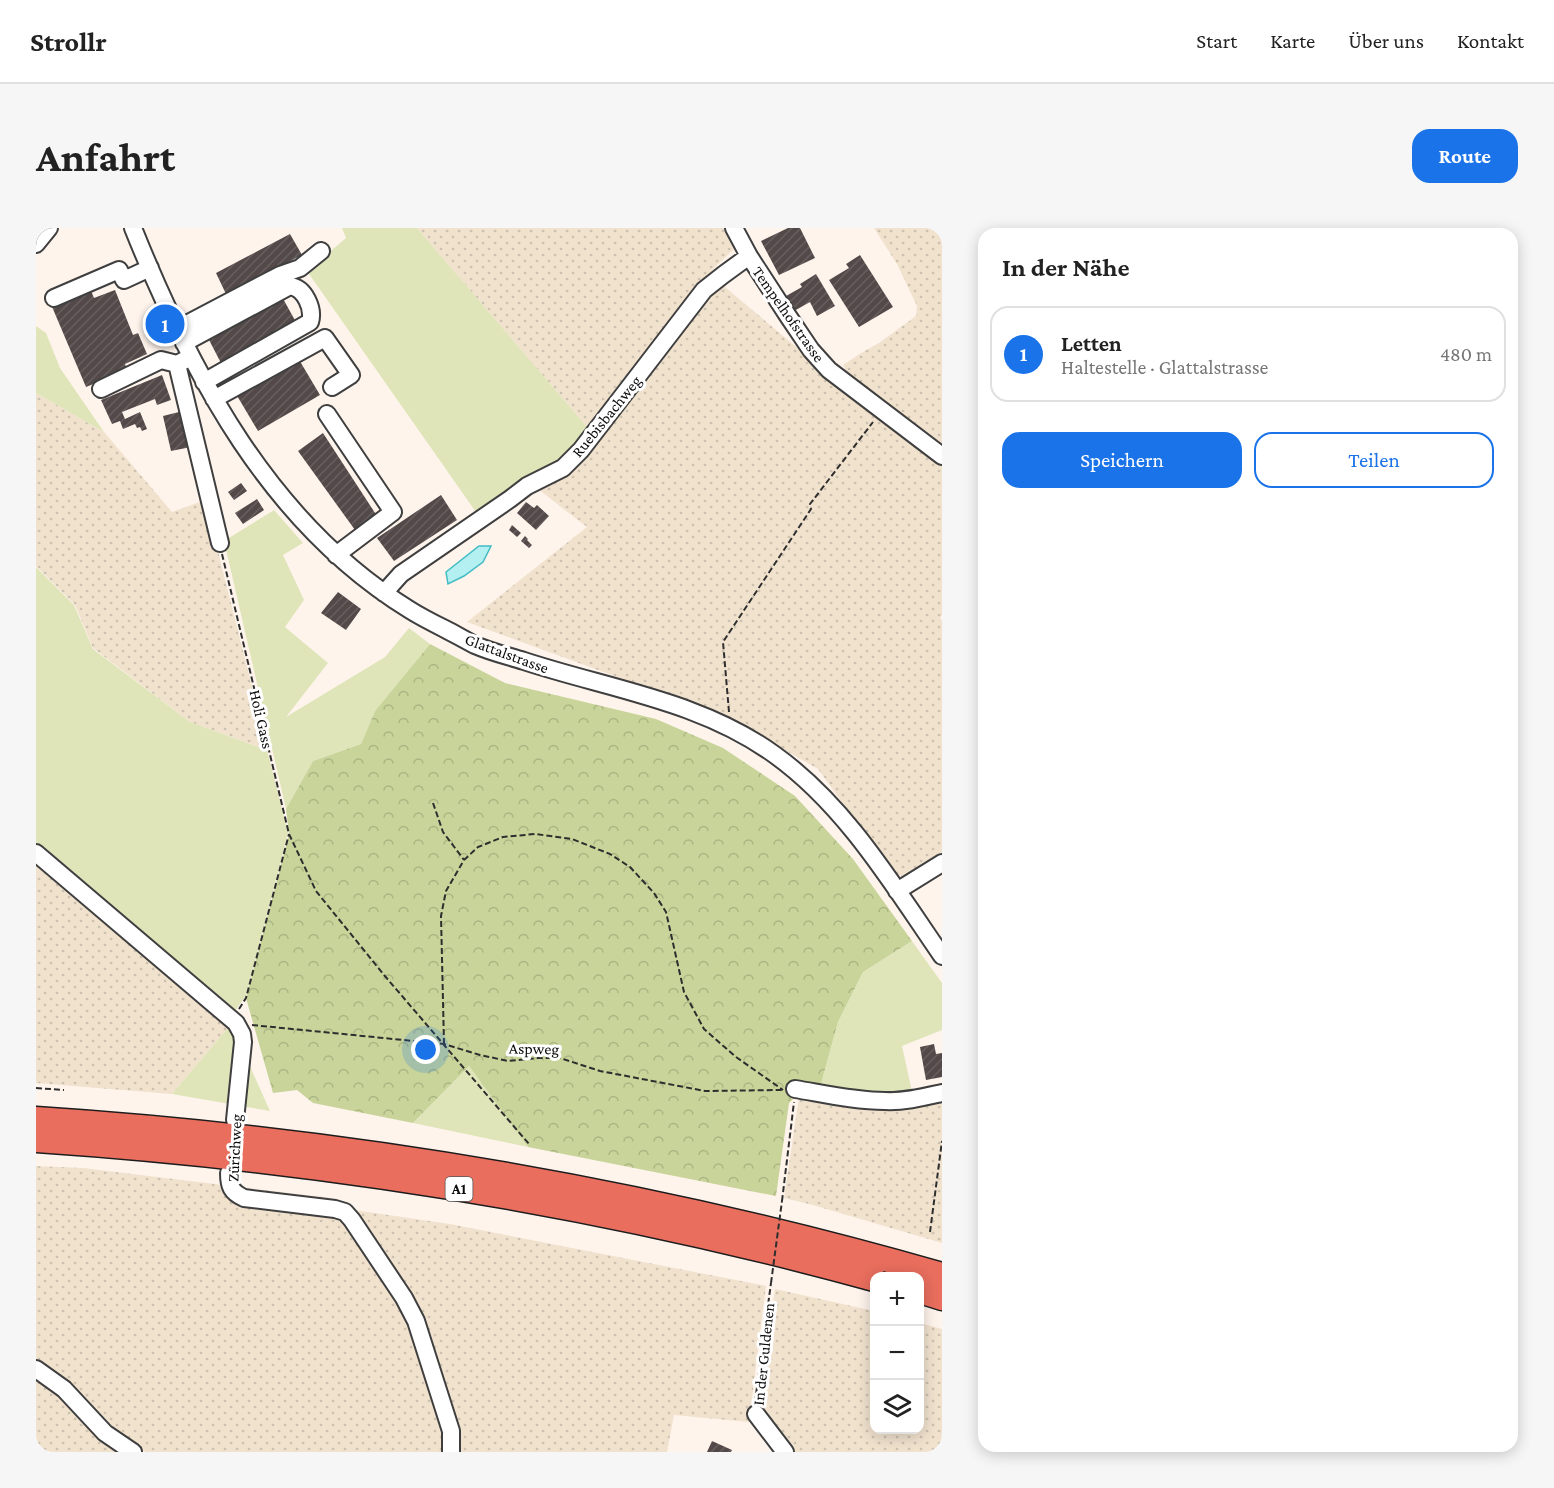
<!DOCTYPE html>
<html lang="de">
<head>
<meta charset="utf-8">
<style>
  body { margin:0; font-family:"Crimson Pro",serif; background:#f6f6f6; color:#222 }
  .controls { position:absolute; right:18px; bottom:18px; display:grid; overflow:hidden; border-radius:12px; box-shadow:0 3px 15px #0003 }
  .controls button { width:54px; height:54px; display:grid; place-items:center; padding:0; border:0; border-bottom:2px solid #e0e0e0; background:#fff; color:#222; font:30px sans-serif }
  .you { position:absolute; left:390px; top:822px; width:21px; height:21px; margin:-15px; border:4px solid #fff; border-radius:50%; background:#1a73e8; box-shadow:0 0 0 9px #1a73e833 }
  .badge { display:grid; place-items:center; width:39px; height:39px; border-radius:50%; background:#1a73e8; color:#fff; font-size:20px; font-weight:700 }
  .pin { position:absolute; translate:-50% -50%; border:3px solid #fff; box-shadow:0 2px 6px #0006 }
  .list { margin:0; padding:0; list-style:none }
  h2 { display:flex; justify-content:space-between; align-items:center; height:78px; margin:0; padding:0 24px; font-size:26px }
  h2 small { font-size:20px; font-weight:400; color:#767676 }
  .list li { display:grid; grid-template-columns:39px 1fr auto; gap:18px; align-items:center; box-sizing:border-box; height:96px; margin:0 12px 12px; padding:0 12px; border:2px solid #e0e0e0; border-radius:18px }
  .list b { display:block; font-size:22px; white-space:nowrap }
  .list p { margin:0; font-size:20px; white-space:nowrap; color:#767676 }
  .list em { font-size:20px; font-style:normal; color:#767676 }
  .actions { display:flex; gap:12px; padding:18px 24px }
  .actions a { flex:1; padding:14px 0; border:2px solid #1a73e8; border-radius:18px; text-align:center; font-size:21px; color:#1a73e8 }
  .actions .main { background:#1a73e8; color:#fff }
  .icon { flex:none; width:33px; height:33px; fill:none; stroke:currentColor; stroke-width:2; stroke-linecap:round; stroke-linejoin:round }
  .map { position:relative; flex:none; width:906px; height:1224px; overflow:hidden; border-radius:18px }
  header { display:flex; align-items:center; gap:36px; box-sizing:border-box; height:84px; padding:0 30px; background:#fff; border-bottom:2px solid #e0e0e0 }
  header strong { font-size:28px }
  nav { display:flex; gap:33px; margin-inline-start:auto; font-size:21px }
  .intro { display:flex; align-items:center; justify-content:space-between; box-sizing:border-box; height:144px; padding:0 36px }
  h1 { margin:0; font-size:42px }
  .button { padding:15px 27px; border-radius:18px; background:#1a73e8; color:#fff; font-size:21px; font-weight:700 }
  main { display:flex; gap:36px; padding:0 36px }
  aside { flex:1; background:#fff; border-radius:18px; box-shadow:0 3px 15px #0003 }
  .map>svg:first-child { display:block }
</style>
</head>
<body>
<header>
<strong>Strollr</strong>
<nav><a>Start</a><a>Karte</a><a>Über uns</a><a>Kontakt</a></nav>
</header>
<div class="intro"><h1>Anfahrt</h1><a class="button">Route</a></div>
<main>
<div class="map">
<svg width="906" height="1224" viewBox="0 0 906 1224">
  <defs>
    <pattern id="farmland-dots" width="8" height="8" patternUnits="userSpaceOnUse" patternTransform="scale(1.5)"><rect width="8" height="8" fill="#f1e2ce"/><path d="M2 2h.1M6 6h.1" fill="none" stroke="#cdc1b0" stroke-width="1.8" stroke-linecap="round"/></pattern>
    <pattern id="forest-crowns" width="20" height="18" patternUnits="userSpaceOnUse" patternTransform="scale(1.5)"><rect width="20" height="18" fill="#c8d499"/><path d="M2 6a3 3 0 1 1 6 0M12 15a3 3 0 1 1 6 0" fill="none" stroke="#abb583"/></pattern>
    <pattern id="building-hatch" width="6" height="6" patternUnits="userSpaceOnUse" patternTransform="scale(1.5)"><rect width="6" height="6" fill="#534949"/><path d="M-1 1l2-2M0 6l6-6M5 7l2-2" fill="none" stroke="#675f5f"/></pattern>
  </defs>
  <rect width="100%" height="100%" fill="#fef4ec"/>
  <path fill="url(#farmland-dots)" d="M 381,0 L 688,0 L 699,20 L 677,41 L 556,205 Z
    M 838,0 L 906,0 L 906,223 L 815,152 L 807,137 L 825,125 L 843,115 L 880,88 L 881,78 L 861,36 Z
    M 683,54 L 790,144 L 906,231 L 906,387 L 904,390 L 906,392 L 906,627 L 869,649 L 858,646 L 782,541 L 693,490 L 431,394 L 551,299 L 498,258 L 528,241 Z
    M 0,165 L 68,204 L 136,284 L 169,272 L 232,522 L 154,494 L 57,420 L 39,377 L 0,338 Z
    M 0,629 L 195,796 L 136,866 L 0,855 Z
    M 763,869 L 906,870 L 906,1015 L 777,977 L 748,970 Z
    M 0,938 L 47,940 L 295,970 L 369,1077 L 413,1224 L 110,1224 L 89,1214 L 0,1135 Z
    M 318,982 L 414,996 L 730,1058 L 713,1194 L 638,1187 L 631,1224 L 422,1224 L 378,1077 Z
    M 739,1061 L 838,1083 L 838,1202 L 884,1202 L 884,1095 L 906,1101 L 906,1224 L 755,1224 L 724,1185 L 723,1169 Z
    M 0,1148 L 12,1154 L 87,1224 L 0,1224 Z"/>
  <path fill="#dfe5b9" d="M 306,0 L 381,0 L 557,206 L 543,221 L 442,287 L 271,43 L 310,10 Z
    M 0,98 L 10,105 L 24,140 L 68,204 L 0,165 Z
    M 238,282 L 267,315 L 247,327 L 268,372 L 249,399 L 292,435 L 250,489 L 349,429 L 373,400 L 394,416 L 339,483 L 325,516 L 277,533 L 250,581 L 188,313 Z
    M 0,339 L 38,377 L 57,421 L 154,494 L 231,522 L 252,605 L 210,768 L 195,788 L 0,623 Z
    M 876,713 L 906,755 L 906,802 L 866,818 L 877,868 L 783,863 L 802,794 L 827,744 Z
    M 195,796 L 234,883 L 136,866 Z
    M 433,838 L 492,919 L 377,895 Z"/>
  <path fill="url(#forest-crowns)" d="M 394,416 L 469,455 L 620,491 L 687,520 L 759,568 L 817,631 L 876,713 L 827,744 L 802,794 L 783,863 L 768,860 L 753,875 L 740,968 L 492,919 L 433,838 L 377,895 L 277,875 L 261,862 L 237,865 L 210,770 L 253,606 L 250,581 L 277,533 L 325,516 L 339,483 Z"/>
  <path fill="#b4eff1" stroke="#41bcc2" stroke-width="1.5" d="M 443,318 L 455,318 L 447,334 L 428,348 L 412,356 L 410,344 Z"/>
  <path fill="url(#building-hatch)" d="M 752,0 L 764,0 L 779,30 L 743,47 L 725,13 Z
    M 254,6 L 266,27 L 190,66 L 180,45 Z
    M 824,27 L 857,79 L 823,99 L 793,52 L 813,40 L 810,36 Z
    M 780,46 L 799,78 L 781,88 L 774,74 L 758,83 L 750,68 L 766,59 L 764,56 Z
    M 53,58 L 58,70 L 79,62 L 97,107 L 102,105 L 111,126 L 89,136 L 91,142 L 50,159 L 14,74 Z
    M 245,67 L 261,96 L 186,137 L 171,108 Z
    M 262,130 L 284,167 L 222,203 L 200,166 Z
    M 126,147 L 135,172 L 121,177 L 119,171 L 86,184 L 89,191 L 104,184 L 111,201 L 106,203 L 104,199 L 101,200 L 99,196 L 87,201 L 84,193 L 76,196 L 65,172 Z
    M 147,183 L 155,219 L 135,223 L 127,188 Z
    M 287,205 L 341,288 L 319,302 L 262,223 Z
    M 205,255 L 211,263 L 198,272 L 192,264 Z
    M 405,267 L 421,292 L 358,333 L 341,310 Z
    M 221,271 L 228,282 L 207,296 L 199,285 Z
    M 490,274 L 498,280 L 501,277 L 513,288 L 500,302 L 481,285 Z
    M 476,297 L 485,305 L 481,309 L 473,302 Z
    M 489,308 L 492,311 L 491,312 L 496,317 L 493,320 L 485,313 Z
    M 302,364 L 325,381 L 310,402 L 285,385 Z
    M 898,816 L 900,826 L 906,825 L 906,849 L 890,852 L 884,819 Z
    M 676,1213 L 696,1222 L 695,1224 L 671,1224 Z"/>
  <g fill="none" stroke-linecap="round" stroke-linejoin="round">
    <g stroke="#3f3f3f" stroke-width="20">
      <path id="minor" d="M 97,0 C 156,147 234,296 374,382 C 385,389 397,395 409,401 C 419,406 429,412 439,417 C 455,424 472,428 488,433 C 573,461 665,473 739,527 C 810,578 857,657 906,728
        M 698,0 L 713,28 L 752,88 L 775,122 L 793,142 L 906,228
        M 0,16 L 13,0
        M 18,70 L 83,42 L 88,52 L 114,40
        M 141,101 L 244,47 L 264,40 L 285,23
        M 148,115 L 254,58 C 269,60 278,81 274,94 L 168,154
        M 155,129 L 141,136 L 184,315
        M 65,161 L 125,132 L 141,136
        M 178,171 L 289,110 L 315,147 L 296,159
        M 291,186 L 357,284 L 300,327
        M 348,365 L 365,346 L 474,271 L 491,258 L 527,240 L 545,222 L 668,62 L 687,47 L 713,28
        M 0,625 L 200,795 L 206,806 L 207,814 L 199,892
        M 861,663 L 906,635
        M 759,861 C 789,866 820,873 849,873 C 868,874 888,869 906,865
        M 193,945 C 193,958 195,964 208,970 L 299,981 L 309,984 L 316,992 L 368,1070 L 380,1093 L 415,1203 L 415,1224
        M 0,1141 L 28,1161 L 69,1205 L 97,1224
        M 720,1186 L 749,1224"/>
    </g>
    <g stroke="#1d1d1d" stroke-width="27">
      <path id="highway" d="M 0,891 C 306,911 611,962 906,1047
        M 0,912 C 282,931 566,976 838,1051
        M 884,1063 L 906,1070"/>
    </g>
    <path stroke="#2e2e2e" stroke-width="2" stroke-dasharray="6 3" stroke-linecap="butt" d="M 186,326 L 253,606 L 280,663 L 348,747 L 493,916
      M 693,484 L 687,414 L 775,281 L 774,276 L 837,194
      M 397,575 L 407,604 L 428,632
      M 203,781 L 210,770 L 253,606
      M 216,797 L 408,816 L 444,827 L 472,833 L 502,830 L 524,830 L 564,843 L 669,863 L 746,862
      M 408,816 L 405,688 L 410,663 L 428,632 L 442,619 L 467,609 L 499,606 L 536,611 L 574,626 L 594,639 L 618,665 L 630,684 L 648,764 L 668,801 L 700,829 L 747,862
      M 0,860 L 28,862
      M 746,973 L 758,874
      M 894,1004 L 906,913
      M 719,1174 L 735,1055"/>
    <use href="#minor" stroke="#fff" stroke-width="16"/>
    <use href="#highway" stroke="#e96e5e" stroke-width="24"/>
    <path stroke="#b02f62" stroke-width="3" d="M 0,2 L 2,0"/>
    <path stroke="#2e2e2e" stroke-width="2" stroke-dasharray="6 3" stroke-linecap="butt" d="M 193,945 L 199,892
      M 735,1055 L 746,973"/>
  </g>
  <g text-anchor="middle" stroke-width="6" stroke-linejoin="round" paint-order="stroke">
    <rect fill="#fff" stroke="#555" stroke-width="1.5" x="409.5" y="949" width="27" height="24" rx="4.5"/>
    <g font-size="15" font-weight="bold" fill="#0c0c0c">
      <text x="423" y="966">A1</text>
    </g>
    <g font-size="16" fill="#0c0c0c" stroke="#fff">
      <text transform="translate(753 86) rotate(55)" y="6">Tempelhofstrasse</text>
      <text transform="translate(570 188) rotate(-51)" y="6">Ruebisbachweg</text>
      <text transform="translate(471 425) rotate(20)" y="6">Glattalstrasse</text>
      <text transform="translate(226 491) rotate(77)" y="6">Holi Gass</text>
      <text transform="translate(498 820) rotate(1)" y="6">Aspweg</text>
      <text transform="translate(198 920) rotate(-87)" y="6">Zürichweg</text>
      <text transform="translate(727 1126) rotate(-84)" y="6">In der Guldenen</text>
    </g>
  </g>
</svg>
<div class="controls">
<button>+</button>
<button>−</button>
<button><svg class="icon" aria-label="layers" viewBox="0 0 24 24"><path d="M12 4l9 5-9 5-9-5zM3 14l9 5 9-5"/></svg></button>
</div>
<div class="you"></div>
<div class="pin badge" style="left:129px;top:96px">1</div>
</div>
<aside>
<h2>In der Nähe<small></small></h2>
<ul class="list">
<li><span class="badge">1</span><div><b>Letten</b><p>Haltestelle · Glattalstrasse</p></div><em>480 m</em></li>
</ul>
<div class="actions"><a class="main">Speichern</a><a>Teilen</a></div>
</aside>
</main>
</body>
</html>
